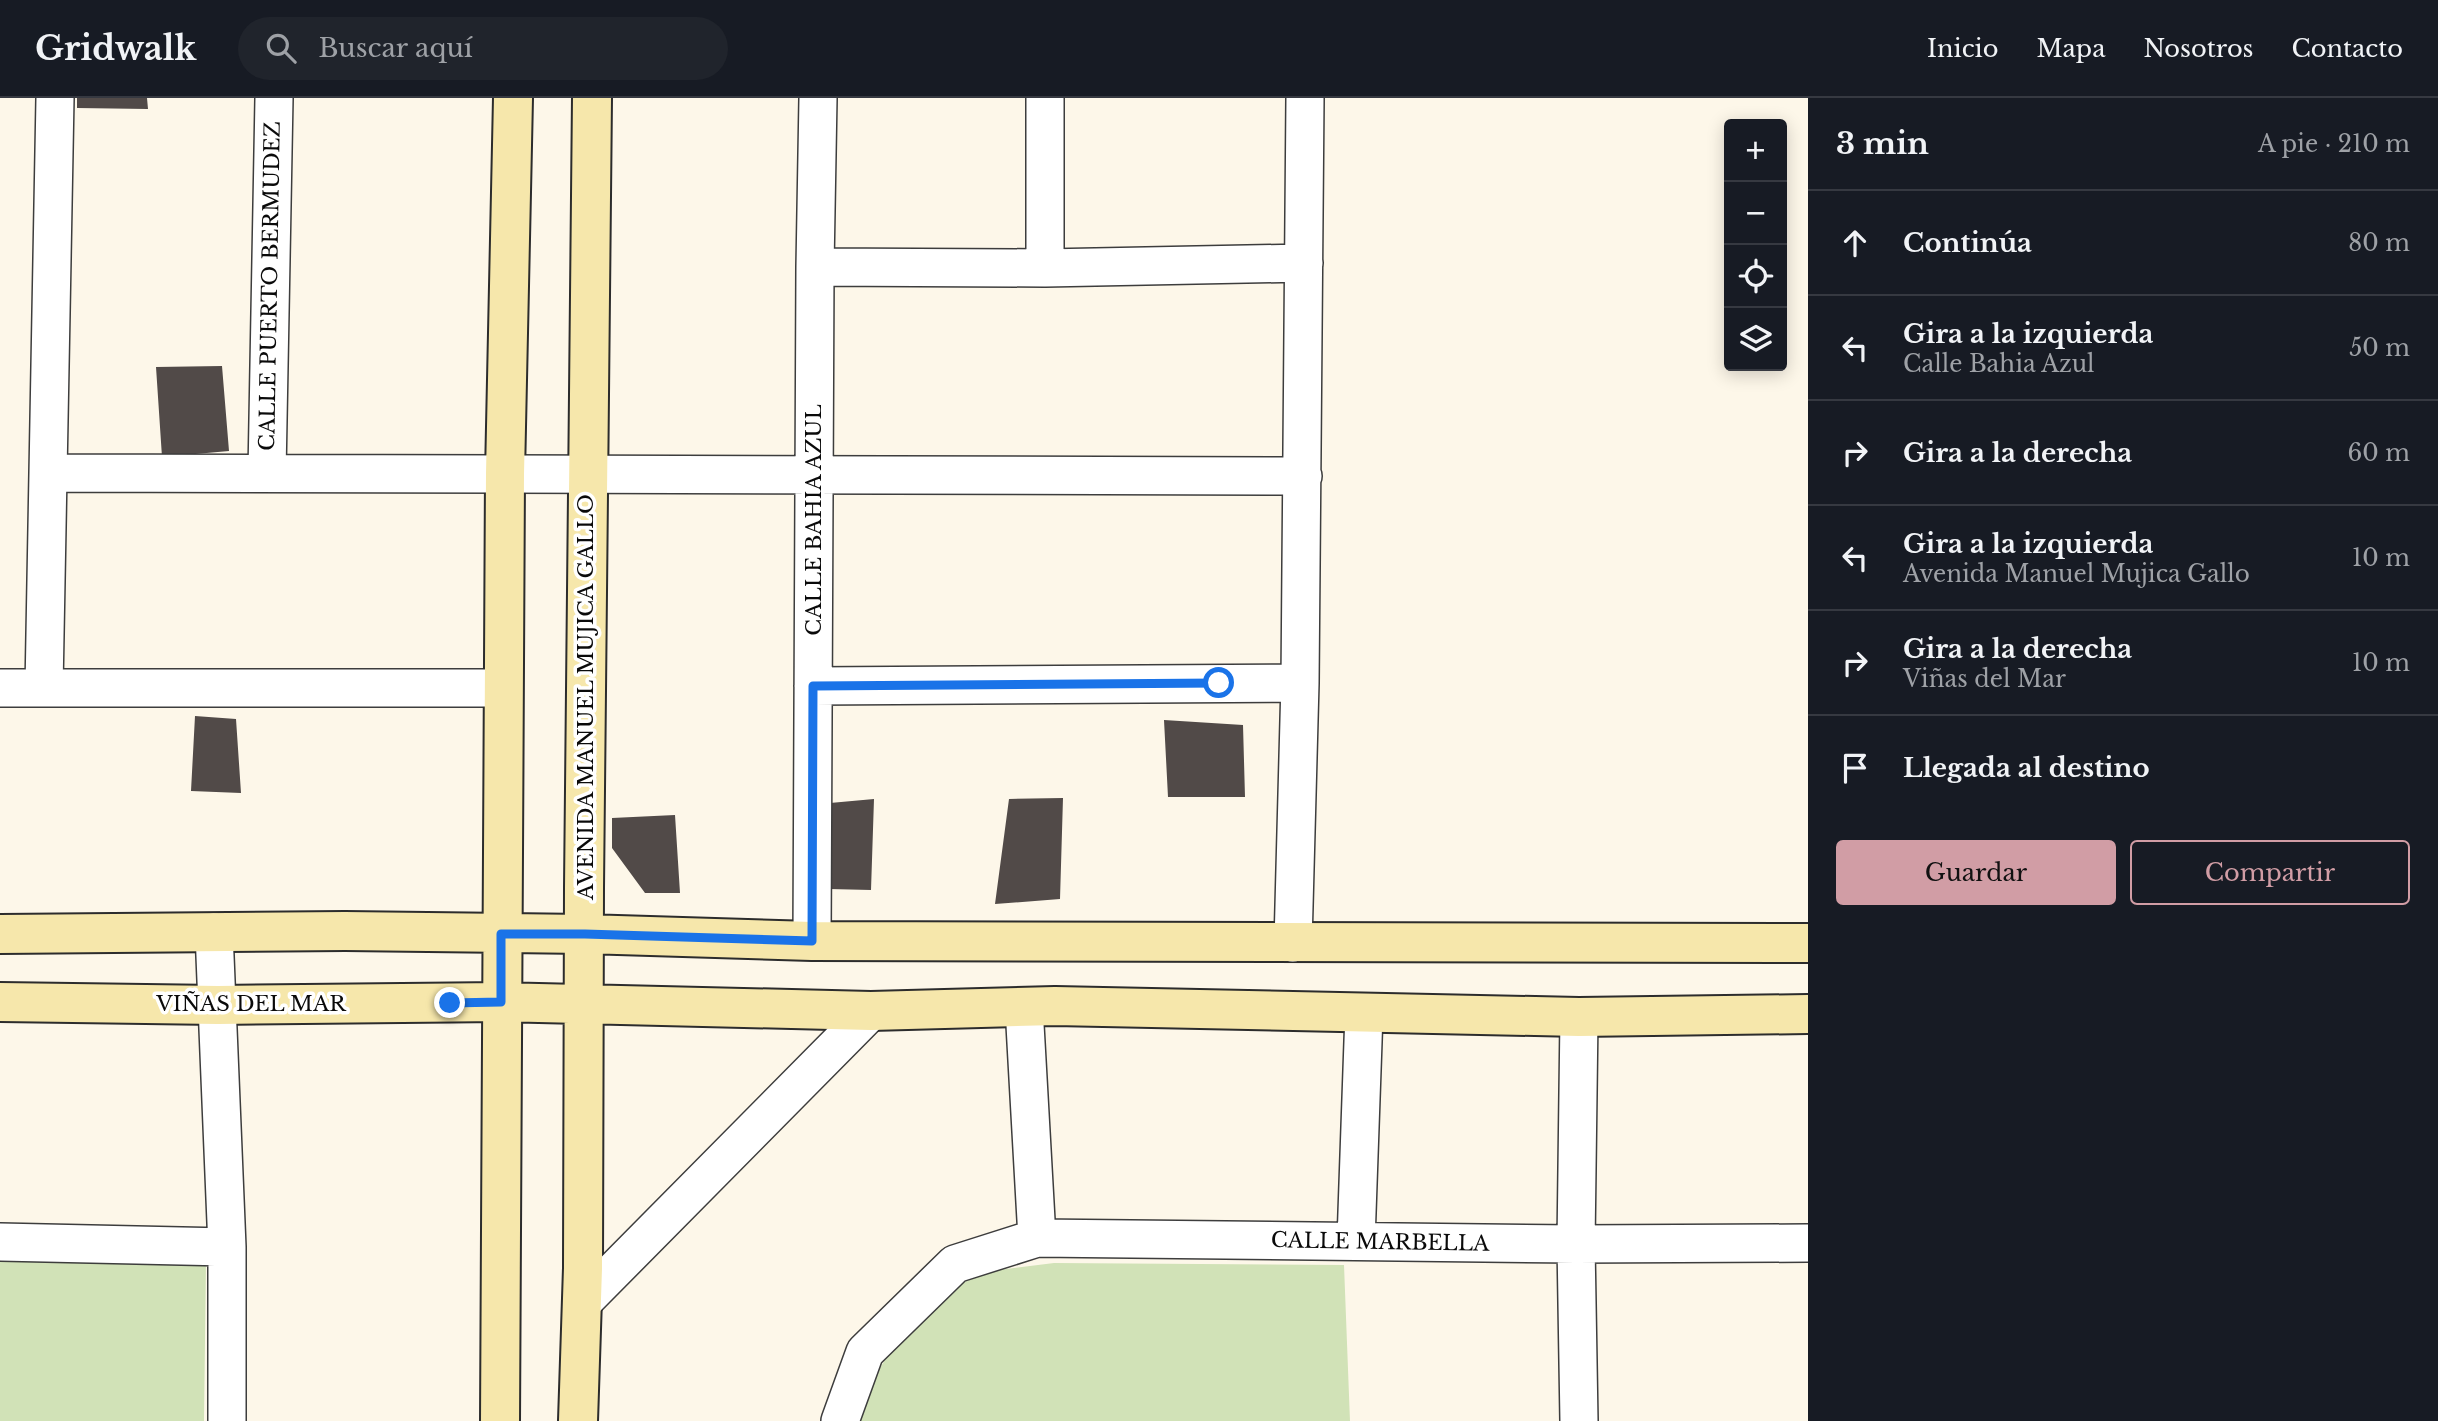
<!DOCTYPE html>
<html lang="es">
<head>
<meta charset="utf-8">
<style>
  body { margin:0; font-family:"Libre Baskerville",serif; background:#20242c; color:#f1f3f6 }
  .controls { position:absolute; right:21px; top:21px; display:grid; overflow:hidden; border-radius:7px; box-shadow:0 4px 18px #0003 }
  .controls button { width:63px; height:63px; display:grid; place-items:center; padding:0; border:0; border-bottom:2px solid #363941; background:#171b24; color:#f1f3f6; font:35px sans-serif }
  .stop { position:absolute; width:21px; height:21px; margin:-16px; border:5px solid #1a73e8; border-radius:50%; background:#fff }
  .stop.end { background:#1a73e8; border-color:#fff; box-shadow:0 2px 7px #0008 }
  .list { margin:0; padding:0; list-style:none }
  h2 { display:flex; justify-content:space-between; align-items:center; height:91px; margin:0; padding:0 28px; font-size:30px }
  h2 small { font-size:23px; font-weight:400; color:#9ea1a6 }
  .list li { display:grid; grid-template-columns:46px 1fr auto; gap:21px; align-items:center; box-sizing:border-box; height:105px; padding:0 28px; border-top:2px solid #363941 }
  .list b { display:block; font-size:26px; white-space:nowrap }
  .list p { margin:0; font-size:23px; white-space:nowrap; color:#9ea1a6 }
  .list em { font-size:23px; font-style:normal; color:#9ea1a6 }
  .actions { display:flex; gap:14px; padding:21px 28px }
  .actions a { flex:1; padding:16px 0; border:2px solid #d19da5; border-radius:7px; text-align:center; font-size:24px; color:#d19da5 }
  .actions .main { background:#d19da5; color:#111 }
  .icon { flex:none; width:38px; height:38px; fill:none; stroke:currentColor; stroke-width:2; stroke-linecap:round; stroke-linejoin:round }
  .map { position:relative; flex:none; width:1808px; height:1323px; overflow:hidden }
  header { display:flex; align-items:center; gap:42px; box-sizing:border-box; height:98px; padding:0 35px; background:#171b24; border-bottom:2px solid #363941 }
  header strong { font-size:33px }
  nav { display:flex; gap:38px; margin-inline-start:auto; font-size:24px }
  .search { width:490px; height:63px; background:#20242c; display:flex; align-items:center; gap:18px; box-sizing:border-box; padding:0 24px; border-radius:38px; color:#9ea1a6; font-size:26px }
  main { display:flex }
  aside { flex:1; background:#171b24 }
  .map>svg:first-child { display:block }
</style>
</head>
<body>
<header>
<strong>Gridwalk</strong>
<div class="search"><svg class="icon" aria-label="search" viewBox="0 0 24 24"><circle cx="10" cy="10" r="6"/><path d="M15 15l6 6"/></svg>Buscar aquí</div>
<nav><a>Inicio</a><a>Mapa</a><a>Nosotros</a><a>Contacto</a></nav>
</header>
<main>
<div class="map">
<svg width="1808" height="1323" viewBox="0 0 1808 1323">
  <rect width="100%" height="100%" fill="#fdf7e9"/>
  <path fill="#d1e2b7" d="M 0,1162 L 206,1163 L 204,1323 L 0,1323 Z
    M 1054,1165 L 1344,1167 L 1350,1323 L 857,1323 L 868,1289 L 905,1230 L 946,1192 L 990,1173 Z"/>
  <path fill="#514a48" d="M 77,0 L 147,0 L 148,11 L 77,10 Z
    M 222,268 L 229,353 L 162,359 L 156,269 Z
    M 195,618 L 236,621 L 241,695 L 191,693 Z
    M 1164,622 L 1243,627 L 1245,699 L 1168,699 Z
    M 1063,700 L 1060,801 L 995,806 L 1009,701 Z
    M 874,701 L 871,792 L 829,791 L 830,705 Z
    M 675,717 L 680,795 L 645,795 L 612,750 L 612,720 Z"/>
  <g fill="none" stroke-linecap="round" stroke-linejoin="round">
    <g stroke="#3d3d3d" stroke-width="40">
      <path id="street" d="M 1045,0 L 1045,170
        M 815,169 L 1045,170 L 1304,165
        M 48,375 L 1303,378
        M 267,375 L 274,0
        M 813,588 L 1300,585
        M 0,590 L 503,590
        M 44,590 L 55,0
        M 214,834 L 227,1149 L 227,1323
        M 812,843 L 815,169 L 818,0
        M 1293,845 L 1300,585 L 1305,0
        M 1024,909 L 1037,1140
        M 1356,1143 L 1364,915
        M 0,1144 L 227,1149
        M 582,1205 L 871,913
        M 840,1323 L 865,1254 L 955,1166 L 1037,1140 L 1576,1146 L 1808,1145
        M 1579,1323 L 1576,1146 L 1579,919"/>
    </g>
    <g stroke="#2c2c2c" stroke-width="42">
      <path id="secondary" d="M 0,836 L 345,833 L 585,836 L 812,843 L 1808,845
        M 0,904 L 218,907 L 501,904 L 871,913 L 1055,908 L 1579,919 L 1808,916
        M 500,1323 L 505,376 L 513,0
        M 578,1323 L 583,1170 L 584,790 L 592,0"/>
    </g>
    <use href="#street" stroke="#fff" stroke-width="37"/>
    <use href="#secondary" stroke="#f6e7ab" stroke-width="38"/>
  </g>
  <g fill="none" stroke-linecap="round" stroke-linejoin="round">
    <path stroke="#1a73e8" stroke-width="9" d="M 450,905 L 501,904 L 501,836 L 585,836 L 812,843 L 813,588 L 1219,585"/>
  </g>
  <g text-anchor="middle" stroke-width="7" stroke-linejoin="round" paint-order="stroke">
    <g font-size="21" fill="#0a0a0a" stroke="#fff">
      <text transform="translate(270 188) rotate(-89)" y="7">CALLE PUERTO BERMUDEZ</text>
      <text transform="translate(814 422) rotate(-90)" y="7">CALLE BAHIA AZUL</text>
      <text transform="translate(586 599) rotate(-90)" y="7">AVENIDA MANUEL MUJICA GALLO</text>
      <text x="251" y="913">VIÑAS DEL MAR</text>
      <text transform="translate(1380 1144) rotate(1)" y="7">CALLE MARBELLA</text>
    </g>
  </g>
</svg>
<div class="controls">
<button>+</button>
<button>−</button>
<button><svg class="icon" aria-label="locate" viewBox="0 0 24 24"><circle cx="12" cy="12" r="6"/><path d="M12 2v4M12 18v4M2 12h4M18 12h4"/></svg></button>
<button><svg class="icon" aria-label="layers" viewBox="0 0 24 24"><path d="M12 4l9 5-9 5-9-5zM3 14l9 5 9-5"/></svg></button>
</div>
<div class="stop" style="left:1219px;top:585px"></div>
<div class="stop end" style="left:450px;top:905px"></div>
</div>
<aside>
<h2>3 min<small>A pie · 210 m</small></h2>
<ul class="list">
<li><svg class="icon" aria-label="ahead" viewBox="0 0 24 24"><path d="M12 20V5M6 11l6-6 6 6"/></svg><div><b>Continúa</b></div><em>80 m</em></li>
<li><svg class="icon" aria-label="left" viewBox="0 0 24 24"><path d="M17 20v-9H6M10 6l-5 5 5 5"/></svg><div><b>Gira a la izquierda</b><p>Calle Bahia Azul</p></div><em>50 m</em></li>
<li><svg class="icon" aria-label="right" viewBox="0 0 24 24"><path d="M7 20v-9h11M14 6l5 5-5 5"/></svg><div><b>Gira a la derecha</b></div><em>60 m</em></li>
<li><svg class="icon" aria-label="left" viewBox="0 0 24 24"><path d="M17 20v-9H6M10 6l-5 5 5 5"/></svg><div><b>Gira a la izquierda</b><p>Avenida Manuel Mujica Gallo</p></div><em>10 m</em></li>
<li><svg class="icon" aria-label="right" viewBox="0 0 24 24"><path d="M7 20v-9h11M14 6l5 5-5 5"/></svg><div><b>Gira a la derecha</b><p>Viñas del Mar</p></div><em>10 m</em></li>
<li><svg class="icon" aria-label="arrive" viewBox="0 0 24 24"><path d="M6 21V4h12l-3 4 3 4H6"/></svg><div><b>Llegada al destino</b></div></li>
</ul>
<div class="actions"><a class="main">Guardar</a><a>Compartir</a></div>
</aside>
</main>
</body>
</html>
